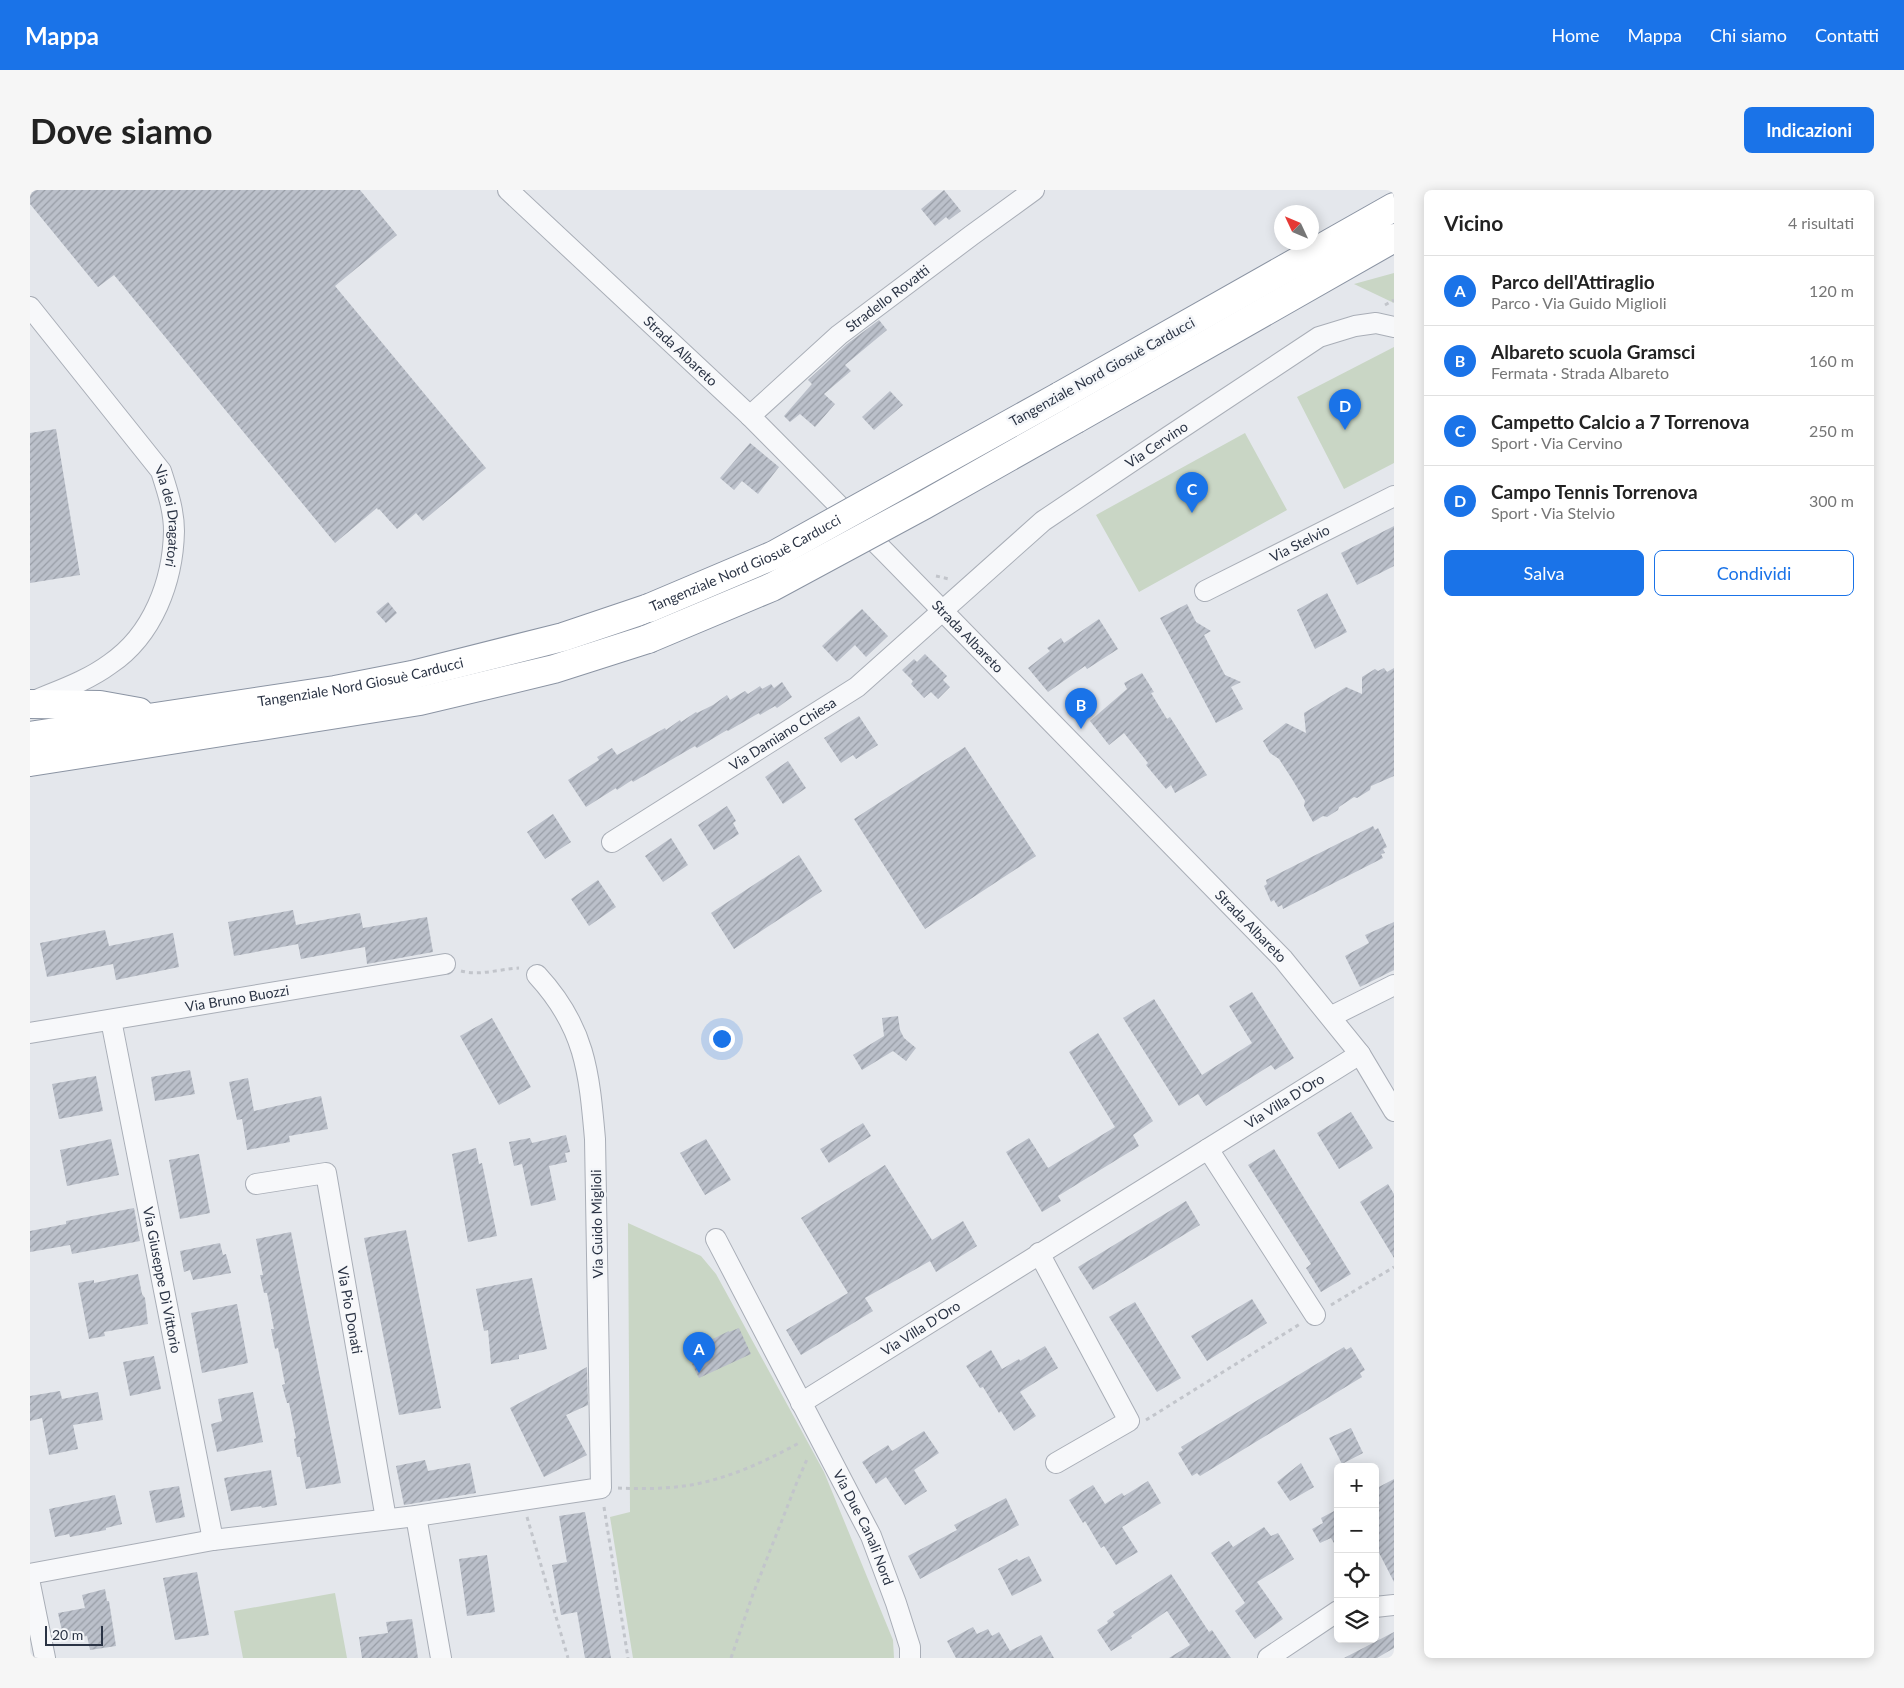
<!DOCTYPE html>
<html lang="it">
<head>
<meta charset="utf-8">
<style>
  body { margin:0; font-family:Lato,sans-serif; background:#f6f6f6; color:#222 }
  .controls { position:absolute; right:15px; bottom:15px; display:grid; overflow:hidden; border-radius:8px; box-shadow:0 2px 12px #0003 }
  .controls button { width:45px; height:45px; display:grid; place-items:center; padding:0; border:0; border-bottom:1px solid #e0e0e0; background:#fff; color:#222; font:25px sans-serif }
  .compass { position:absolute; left:1244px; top:15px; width:45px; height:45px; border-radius:50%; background:#fff; box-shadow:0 2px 12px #0003; rotate:314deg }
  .scale { position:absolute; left:15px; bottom:12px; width:58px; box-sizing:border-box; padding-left:5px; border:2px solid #2b3445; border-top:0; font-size:14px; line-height:18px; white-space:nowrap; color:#2b3445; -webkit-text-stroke:4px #f4f6f9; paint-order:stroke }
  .you { position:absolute; left:691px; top:848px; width:18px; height:18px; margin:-12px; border:4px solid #fff; border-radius:50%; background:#1a73e8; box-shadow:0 0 0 8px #1a73e833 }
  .badge { display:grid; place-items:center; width:32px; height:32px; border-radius:50%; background:#1a73e8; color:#fff; font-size:16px; font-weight:700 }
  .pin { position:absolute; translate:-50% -41px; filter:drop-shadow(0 1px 2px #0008) }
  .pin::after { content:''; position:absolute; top:26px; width:18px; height:15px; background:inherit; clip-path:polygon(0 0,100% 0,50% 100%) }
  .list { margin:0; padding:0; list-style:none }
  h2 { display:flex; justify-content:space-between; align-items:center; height:65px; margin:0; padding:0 20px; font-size:21px }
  h2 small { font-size:16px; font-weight:400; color:#767676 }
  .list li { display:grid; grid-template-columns:32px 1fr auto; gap:15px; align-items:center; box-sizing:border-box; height:70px; padding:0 20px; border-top:1px solid #e0e0e0 }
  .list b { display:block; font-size:19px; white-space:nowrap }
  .list p { margin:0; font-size:16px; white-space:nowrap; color:#767676 }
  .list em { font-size:16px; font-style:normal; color:#767676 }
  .actions { display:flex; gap:10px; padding:15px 20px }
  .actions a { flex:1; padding:11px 0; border:1px solid #1a73e8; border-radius:8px; text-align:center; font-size:18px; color:#1a73e8 }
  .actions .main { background:#1a73e8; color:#fff }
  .icon { flex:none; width:28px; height:28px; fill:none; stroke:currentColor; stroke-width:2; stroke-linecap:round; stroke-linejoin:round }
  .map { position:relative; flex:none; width:1364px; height:1468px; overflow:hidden; border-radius:8px }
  header { display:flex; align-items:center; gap:30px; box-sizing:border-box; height:70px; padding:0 25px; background:#1a73e8; color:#fff }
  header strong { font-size:24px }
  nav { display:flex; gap:28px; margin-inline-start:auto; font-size:18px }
  .intro { display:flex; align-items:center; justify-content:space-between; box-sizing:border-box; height:120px; padding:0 30px }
  h1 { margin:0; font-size:35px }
  .button { padding:12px 22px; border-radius:8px; background:#1a73e8; color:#fff; font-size:18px; font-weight:700 }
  main { display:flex; gap:30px; padding:0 30px }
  aside { flex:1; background:#fff; border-radius:8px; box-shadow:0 2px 12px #0003 }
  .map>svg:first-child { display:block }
</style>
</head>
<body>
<header>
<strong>Mappa</strong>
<nav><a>Home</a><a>Mappa</a><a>Chi siamo</a><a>Contatti</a></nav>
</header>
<div class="intro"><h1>Dove siamo</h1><a class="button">Indicazioni</a></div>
<main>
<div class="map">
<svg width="1364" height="1468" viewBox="0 0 1364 1468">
  <defs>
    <pattern id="building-hatch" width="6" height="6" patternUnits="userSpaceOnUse" patternTransform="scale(1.25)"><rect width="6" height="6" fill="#bbc0ca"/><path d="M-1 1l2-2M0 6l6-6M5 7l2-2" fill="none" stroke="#989da6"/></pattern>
  </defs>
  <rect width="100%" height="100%" fill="#e4e7ec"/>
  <path fill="#c9d6c5" d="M 1364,83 L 1364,113 L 1324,94 Z
    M 1364,157 L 1364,273 L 1314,299 L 1267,207 Z
    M 1215,243 L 1257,320 L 1109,402 L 1066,325 Z
    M 598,1033 L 671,1066 L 686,1084 L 794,1282 L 863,1450 L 864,1468 L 603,1468 L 580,1327 L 600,1322 Z
    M 305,1403 L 317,1468 L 213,1468 L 204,1421 Z"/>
  <path fill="url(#building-hatch)" d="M 0,0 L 330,0 L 367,45 L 305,96 L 456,278 L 393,331 L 386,323 L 367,339 L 349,319 L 348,320 L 347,318 L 305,353 L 84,85 L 68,97 L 0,14 Z
    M 914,0 L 931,21 L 919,30 L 916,27 L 905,36 L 891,19 Z
    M 849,130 L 857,140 L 815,175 L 821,181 L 794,204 L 805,214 L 785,237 L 770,224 L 760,232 L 754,226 L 782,194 L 778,190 L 817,154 Z
    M 860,201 L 873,215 L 844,240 L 832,227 Z
    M 26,239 L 50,385 L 0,393 L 0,243 Z
    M 720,253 L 749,277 L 728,304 L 712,291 L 704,300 L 690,288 Z
    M 1364,336 L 1364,376 L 1327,395 L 1311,363 Z
    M 1297,403 L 1317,442 L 1285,459 L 1267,420 Z
    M 358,412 L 367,423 L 356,433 L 346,422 Z
    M 1157,414 L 1166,432 L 1181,441 L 1174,445 L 1195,485 L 1211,492 L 1201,497 L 1213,519 L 1186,533 L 1130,428 Z
    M 832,419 L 858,446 L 836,467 L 825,455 L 807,472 L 792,456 Z
    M 1069,429 L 1088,459 L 1057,479 L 1055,476 L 1018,502 L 998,478 L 1020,461 L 1017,458 L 1031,448 L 1034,453 Z
    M 895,464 L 917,486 L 913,490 L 920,497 L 908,509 L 901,502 L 894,508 L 881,494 L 883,491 L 872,480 L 884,469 L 887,472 Z
    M 1354,478 L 1357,482 L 1364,478 L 1364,586 L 1341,596 L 1340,600 L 1327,608 L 1324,607 L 1309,617 L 1308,620 L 1297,627 L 1293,626 L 1283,632 L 1274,616 L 1275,611 L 1262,589 L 1249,569 L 1240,563 L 1233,551 L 1256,533 L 1276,543 L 1274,523 L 1316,497 L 1332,504 L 1332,487 L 1345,479 L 1348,481 Z
    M 1112,483 L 1124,502 L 1121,503 L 1137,529 L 1140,527 L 1177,585 L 1145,603 L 1141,595 L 1136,599 L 1116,575 L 1118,573 L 1094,543 L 1079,555 L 1060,531 L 1097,499 L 1094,493 Z
    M 752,492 L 762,507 L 747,518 L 745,516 L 730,525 L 729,523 L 698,541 L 697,540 L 667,558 L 665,556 L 603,592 L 602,590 L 587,600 L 586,598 L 556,617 L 538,590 L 569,570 L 567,567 L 582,558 L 587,565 L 635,538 L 636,540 L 650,530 L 651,532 L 666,522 L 667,523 L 683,515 L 697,505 L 700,510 L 715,501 L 718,504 L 730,496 L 732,499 L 741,494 L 744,498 Z
    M 829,526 L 848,555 L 826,569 L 823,565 L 811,573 L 794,548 Z
    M 935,557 L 1006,666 L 895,739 L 824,629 Z
    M 758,571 L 776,598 L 753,614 L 735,587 Z
    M 697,616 L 706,631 L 703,633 L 709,644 L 684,660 L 668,635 Z
    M 523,624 L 541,652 L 515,669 L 497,642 Z
    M 1343,636 L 1345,640 L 1348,638 L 1357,657 L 1353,659 L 1355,663 L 1351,664 L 1353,668 L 1253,719 L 1252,715 L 1248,717 L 1244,710 L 1241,712 L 1234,696 L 1237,694 L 1236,690 Z
    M 641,648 L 658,675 L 633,692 L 615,666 Z
    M 769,665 L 792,701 L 704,759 L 681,723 Z
    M 568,690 L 586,717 L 559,736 L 541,709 Z
    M 263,720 L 266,735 L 330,723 L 333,738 L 397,727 L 403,762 L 337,774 L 335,757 L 271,769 L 268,754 L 204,766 L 198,732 Z
    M 1364,732 L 1364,780 L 1330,797 L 1315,766 L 1339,753 L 1335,745 Z
    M 75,740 L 79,756 L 143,743 L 149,777 L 86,790 L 83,774 L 17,787 L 10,753 Z
    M 1222,802 L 1264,868 L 1245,880 L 1241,875 L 1176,916 L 1168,904 L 1149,916 L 1093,828 L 1124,809 L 1172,885 L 1222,853 L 1199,816 Z
    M 868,826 L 870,840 L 874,848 L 886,858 L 876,871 L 863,861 L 832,880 L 823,865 L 854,846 L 852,828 Z
    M 462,828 L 501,897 L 469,915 L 430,846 Z
    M 1068,843 L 1123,931 L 1103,945 L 1109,956 L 1028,1006 L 1031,1011 L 1012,1022 L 976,962 L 999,948 L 1018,978 L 1085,937 L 1039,862 Z
    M 160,880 L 165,904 L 125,911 L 121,887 Z
    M 66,886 L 73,921 L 29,929 L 22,894 Z
    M 218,888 L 224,921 L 291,906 L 298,939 L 259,946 L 260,952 L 217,960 L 212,929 L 207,930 L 199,892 Z
    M 1321,922 L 1343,958 L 1309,979 L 1287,943 Z
    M 833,933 L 841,946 L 799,973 L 790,959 Z
    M 536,945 L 540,962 L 535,963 L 537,972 L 519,976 L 526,1010 L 501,1016 L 492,974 L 484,976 L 479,952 L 500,948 L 502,953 Z
    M 81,949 L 89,985 L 37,996 L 30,960 Z
    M 676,949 L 701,990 L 675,1005 L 650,963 Z
    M 446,958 L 449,974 L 452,973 L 467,1046 L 438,1052 L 422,964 Z
    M 1244,959 L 1321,1084 L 1291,1102 L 1276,1078 L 1281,1074 L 1218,975 Z
    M 169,964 L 180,1023 L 150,1029 L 139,970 Z
    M 855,975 L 902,1050 L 933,1031 L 947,1056 L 906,1082 L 900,1071 L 835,1108 L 843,1121 L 771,1165 L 756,1140 L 818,1103 L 771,1028 Z
    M 1358,994 L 1364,1004 L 1364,1068 L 1330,1012 Z
    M 1156,1011 L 1170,1035 L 1063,1100 L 1048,1077 Z
    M 104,1018 L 110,1051 L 42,1064 L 40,1055 L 0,1062 L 0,1041 L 36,1034 L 36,1031 Z
    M 376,1040 L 411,1218 L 369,1225 L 334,1048 Z
    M 261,1042 L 311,1293 L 276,1299 L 270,1267 L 267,1267 L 264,1249 L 266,1248 L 259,1213 L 257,1213 L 252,1195 L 255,1194 L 248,1158 L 245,1159 L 241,1139 L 244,1139 L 237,1103 L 234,1103 L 230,1085 L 233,1085 L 226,1049 Z
    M 190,1053 L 193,1065 L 196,1064 L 201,1083 L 163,1090 L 160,1080 L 154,1082 L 150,1061 Z
    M 108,1084 L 112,1104 L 115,1108 L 118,1134 L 74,1142 L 75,1146 L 59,1149 L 48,1093 L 64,1090 L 64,1093 Z
    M 502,1088 L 517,1159 L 489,1165 L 489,1169 L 461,1174 L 458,1140 L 454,1141 L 446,1099 Z
    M 1222,1109 L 1237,1133 L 1177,1171 L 1161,1146 Z
    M 1105,1112 L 1151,1188 L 1127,1202 L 1079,1127 Z
    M 207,1114 L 218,1173 L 172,1183 L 161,1123 Z
    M 709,1138 L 721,1164 L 669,1188 L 656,1162 L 699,1141 L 699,1142 Z
    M 1015,1156 L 1028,1178 L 990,1202 L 1006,1226 L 984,1241 L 971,1221 L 969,1223 L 953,1197 L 950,1198 L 936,1176 L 961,1160 L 972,1179 L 989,1169 L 990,1171 Z
    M 1314,1157 L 1316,1160 L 1321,1157 L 1335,1180 L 1330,1183 L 1332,1187 L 1170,1286 L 1167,1283 L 1162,1286 L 1148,1263 L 1153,1260 L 1151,1257 Z
    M 124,1166 L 131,1199 L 100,1206 L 93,1172 Z
    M 557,1177 L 558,1215 L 536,1225 L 557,1265 L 514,1287 L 480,1218 Z
    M 30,1201 L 32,1209 L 68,1202 L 73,1230 L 43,1235 L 48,1259 L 19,1265 L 12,1228 L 0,1231 L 0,1206 Z
    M 223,1202 L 233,1252 L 187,1262 L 181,1234 L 192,1231 L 188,1209 Z
    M 1321,1238 L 1333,1263 L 1312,1274 L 1299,1248 Z
    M 894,1241 L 909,1263 L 884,1280 L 897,1301 L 875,1315 L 856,1287 L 846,1294 L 832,1272 L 858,1255 L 862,1261 Z
    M 395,1270 L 398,1281 L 440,1273 L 446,1303 L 374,1315 L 366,1276 Z
    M 1271,1273 L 1284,1297 L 1260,1311 L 1247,1292 Z
    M 241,1280 L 247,1315 L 232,1318 L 231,1316 L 201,1321 L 194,1288 Z
    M 1364,1289 L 1364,1392 L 1345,1355 L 1345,1299 Z
    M 1118,1291 L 1131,1313 L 1092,1337 L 1108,1362 L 1086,1375 L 1074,1356 L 1071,1358 L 1055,1331 L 1053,1333 L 1039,1310 L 1063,1295 L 1075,1314 L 1092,1303 L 1094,1306 Z
    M 149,1296 L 155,1327 L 126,1333 L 119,1301 Z
    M 85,1305 L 92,1334 L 76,1338 L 76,1340 L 40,1347 L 39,1344 L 25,1347 L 19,1319 Z
    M 976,1308 L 989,1335 L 890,1389 L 878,1366 L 927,1340 L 924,1335 Z
    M 1308,1319 L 1308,1360 L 1301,1348 L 1290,1353 L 1282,1339 L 1293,1333 L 1291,1328 Z
    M 555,1322 L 581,1468 L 555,1468 L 547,1422 L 531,1425 L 522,1375 L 537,1372 L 529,1326 Z
    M 1234,1337 L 1241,1346 L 1248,1343 L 1264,1369 L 1227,1392 L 1253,1429 L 1225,1449 L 1205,1421 L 1215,1413 L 1181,1363 L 1199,1351 L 1203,1357 Z
    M 457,1365 L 465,1422 L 437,1426 L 429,1369 Z
    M 999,1366 L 1012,1391 L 982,1406 L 968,1379 L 987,1369 L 989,1371 Z
    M 167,1382 L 179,1445 L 145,1450 L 133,1388 Z
    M 1141,1384 L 1179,1442 L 1182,1440 L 1201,1468 L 1139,1468 L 1160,1455 L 1137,1421 L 1101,1446 L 1102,1448 L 1081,1461 L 1067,1440 L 1078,1433 L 1077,1431 L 1085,1425 L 1083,1422 Z
    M 75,1399 L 77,1411 L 79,1411 L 86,1456 L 60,1460 L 57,1446 L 34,1450 L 28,1423 L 55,1418 L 52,1405 Z
    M 382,1429 L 388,1468 L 332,1468 L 329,1447 L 358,1443 L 356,1432 Z
    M 943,1437 L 947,1444 L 958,1439 L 962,1446 L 969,1442 L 980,1461 L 1011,1445 L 1024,1468 L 926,1468 L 917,1451 Z
    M 1364,1442 L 1364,1458 L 1347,1468 L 1314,1468 Z"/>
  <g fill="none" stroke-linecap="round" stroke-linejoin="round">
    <g stroke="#a9aeb7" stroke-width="22">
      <g id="minor">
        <path id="s1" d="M 478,0 L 720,226 L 857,364 L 1253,769 L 1330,864 L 1364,921"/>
        <path id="s2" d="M 0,117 L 131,281 C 137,300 144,320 144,341 C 143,391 123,445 80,474 C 57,491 30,500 4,511"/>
        <path id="s3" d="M 720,226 L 809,145 L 942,45 L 1004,0"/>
        <path id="s4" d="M 1175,401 L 1364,306"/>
        <path id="s5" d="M 582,652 L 827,497 L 1013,331 L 1138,247 L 1289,147 L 1325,136 L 1346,133 L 1364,137"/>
        <path d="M 1302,826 L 1364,795"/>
        <path id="s6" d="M 81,830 L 183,1350"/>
        <path id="s7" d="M 0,843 L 415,774"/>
        <path d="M 1178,959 L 1285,1125"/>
        <path id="s8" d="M 226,994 L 296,983 L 356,1329"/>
        <path id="s9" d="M 686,1049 L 841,1346 L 866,1413 L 880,1457 L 880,1468"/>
        <path d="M 1009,1063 L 1099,1231 L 1026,1273"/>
        <path id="s10" d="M 771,1213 L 1330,864"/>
        <path d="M 386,1326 L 411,1468"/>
        <path d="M 0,1384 L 183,1350 L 386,1326 L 571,1298 L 565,949 C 559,881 555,837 507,785"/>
        <path d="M 0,1394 L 15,1468"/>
        <path d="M 1345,1417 L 1364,1415"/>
        <path d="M 1238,1468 L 1308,1421"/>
      </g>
    </g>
    <g stroke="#8b94a3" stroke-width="30">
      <g id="highway">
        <path d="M 1030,206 L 1364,17"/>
        <path d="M 1046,229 L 1364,48"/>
        <path d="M 0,514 L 70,515 L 109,522"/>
        <path id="s11" d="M 0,546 L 305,500 L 382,485 L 533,447 L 619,418"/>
        <path d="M 0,572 L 390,511 L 524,479 L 618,449"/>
      </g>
    </g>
    <path stroke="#c2c5cb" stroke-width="3" stroke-dasharray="4 4" stroke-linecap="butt" d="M 1355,115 L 1364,110
      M 906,386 L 919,389
      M 431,781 C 451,786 469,779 489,778
      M 1301,1115 L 1364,1077
      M 1116,1230 L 1270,1134
      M 588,1298 C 612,1299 637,1299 661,1295 C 700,1288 736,1271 771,1252
      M 574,1317 L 598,1468
      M 497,1327 L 538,1468
      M 701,1468 L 723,1404 L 767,1292 L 778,1267"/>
    <use href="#minor" stroke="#f7f8fa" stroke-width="20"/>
    <use href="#highway" stroke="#fff" stroke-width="28"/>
    <g stroke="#8b94a3" stroke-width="30" stroke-linecap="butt">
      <g id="highway-bridge">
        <path id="s12" d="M 619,418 L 744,365 L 1030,206"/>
        <path d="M 618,449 L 742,397 L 894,315 L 1046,229"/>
      </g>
    </g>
    <use href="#highway-bridge" stroke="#fff" stroke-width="28"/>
  </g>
  <g text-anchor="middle" stroke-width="5" stroke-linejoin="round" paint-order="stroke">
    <g font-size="14" fill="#2b3445" stroke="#f4f6f9">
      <text dy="5" stroke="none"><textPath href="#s3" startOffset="181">Stradello Rovatti</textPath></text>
      <text dy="5" stroke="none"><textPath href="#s1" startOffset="236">Strada Albareto</textPath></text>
      <text transform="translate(1072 182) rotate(-29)" y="5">Tangenziale Nord Giosuè Carducci</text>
      <text dy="5" stroke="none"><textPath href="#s5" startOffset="676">Via Cervino</textPath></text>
      <text dy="5" stroke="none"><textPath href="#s2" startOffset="256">Via dei Dragatori</textPath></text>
      <text dy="5" stroke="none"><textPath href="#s4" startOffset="106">Via Stelvio</textPath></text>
      <text dy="5" stroke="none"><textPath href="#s12" startOffset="106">Tangenziale Nord Giosuè Carducci</textPath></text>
      <text dy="5" stroke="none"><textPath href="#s1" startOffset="641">Strada Albareto</textPath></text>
      <text dy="5" stroke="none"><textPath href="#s11" startOffset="335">Tangenziale Nord Giosuè Carducci</textPath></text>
      <text dy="5" stroke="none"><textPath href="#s5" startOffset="202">Via Damiano Chiesa</textPath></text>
      <text dy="5" stroke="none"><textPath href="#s1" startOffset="1046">Strada Albareto</textPath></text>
      <text dy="5" stroke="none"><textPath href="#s7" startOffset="210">Via Bruno Buozzi</textPath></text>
      <text dy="5" stroke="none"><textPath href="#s10" startOffset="570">Via Villa D'Oro</textPath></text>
      <text transform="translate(567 1034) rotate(-91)" y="5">Via Guido Miglioli</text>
      <text dy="5" stroke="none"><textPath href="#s6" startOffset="265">Via Giuseppe Di Vittorio</textPath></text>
      <text dy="5" stroke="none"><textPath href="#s8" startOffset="210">Via Pio Donati</textPath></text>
      <text dy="5" stroke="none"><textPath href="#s10" startOffset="141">Via Villa D'Oro</textPath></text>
      <text dy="5" stroke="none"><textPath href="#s9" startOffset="324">Via Due Canali Nord</textPath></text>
    </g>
  </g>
</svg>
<div class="controls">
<button>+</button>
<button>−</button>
<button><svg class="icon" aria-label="locate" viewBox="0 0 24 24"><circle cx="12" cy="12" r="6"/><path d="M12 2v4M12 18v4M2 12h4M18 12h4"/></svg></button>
<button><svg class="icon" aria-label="layers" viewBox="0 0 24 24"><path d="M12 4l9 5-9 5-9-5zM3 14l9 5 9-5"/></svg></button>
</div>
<svg class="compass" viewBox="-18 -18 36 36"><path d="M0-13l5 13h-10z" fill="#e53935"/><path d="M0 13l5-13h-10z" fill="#767676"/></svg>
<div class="scale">20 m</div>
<div class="you"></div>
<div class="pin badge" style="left:669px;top:1183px">A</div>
<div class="pin badge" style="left:1051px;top:539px">B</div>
<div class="pin badge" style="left:1162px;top:323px">C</div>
<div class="pin badge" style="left:1315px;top:240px">D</div>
</div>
<aside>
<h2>Vicino<small>4 risultati</small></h2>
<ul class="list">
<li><span class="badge">A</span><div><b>Parco dell'Attiraglio</b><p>Parco · Via Guido Miglioli</p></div><em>120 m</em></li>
<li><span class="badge">B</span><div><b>Albareto scuola Gramsci</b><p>Fermata · Strada Albareto</p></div><em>160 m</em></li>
<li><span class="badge">C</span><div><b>Campetto Calcio a 7 Torrenova</b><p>Sport · Via Cervino</p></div><em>250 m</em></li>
<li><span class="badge">D</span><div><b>Campo Tennis Torrenova</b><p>Sport · Via Stelvio</p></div><em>300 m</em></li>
</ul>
<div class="actions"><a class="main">Salva</a><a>Condividi</a></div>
</aside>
</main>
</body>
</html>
